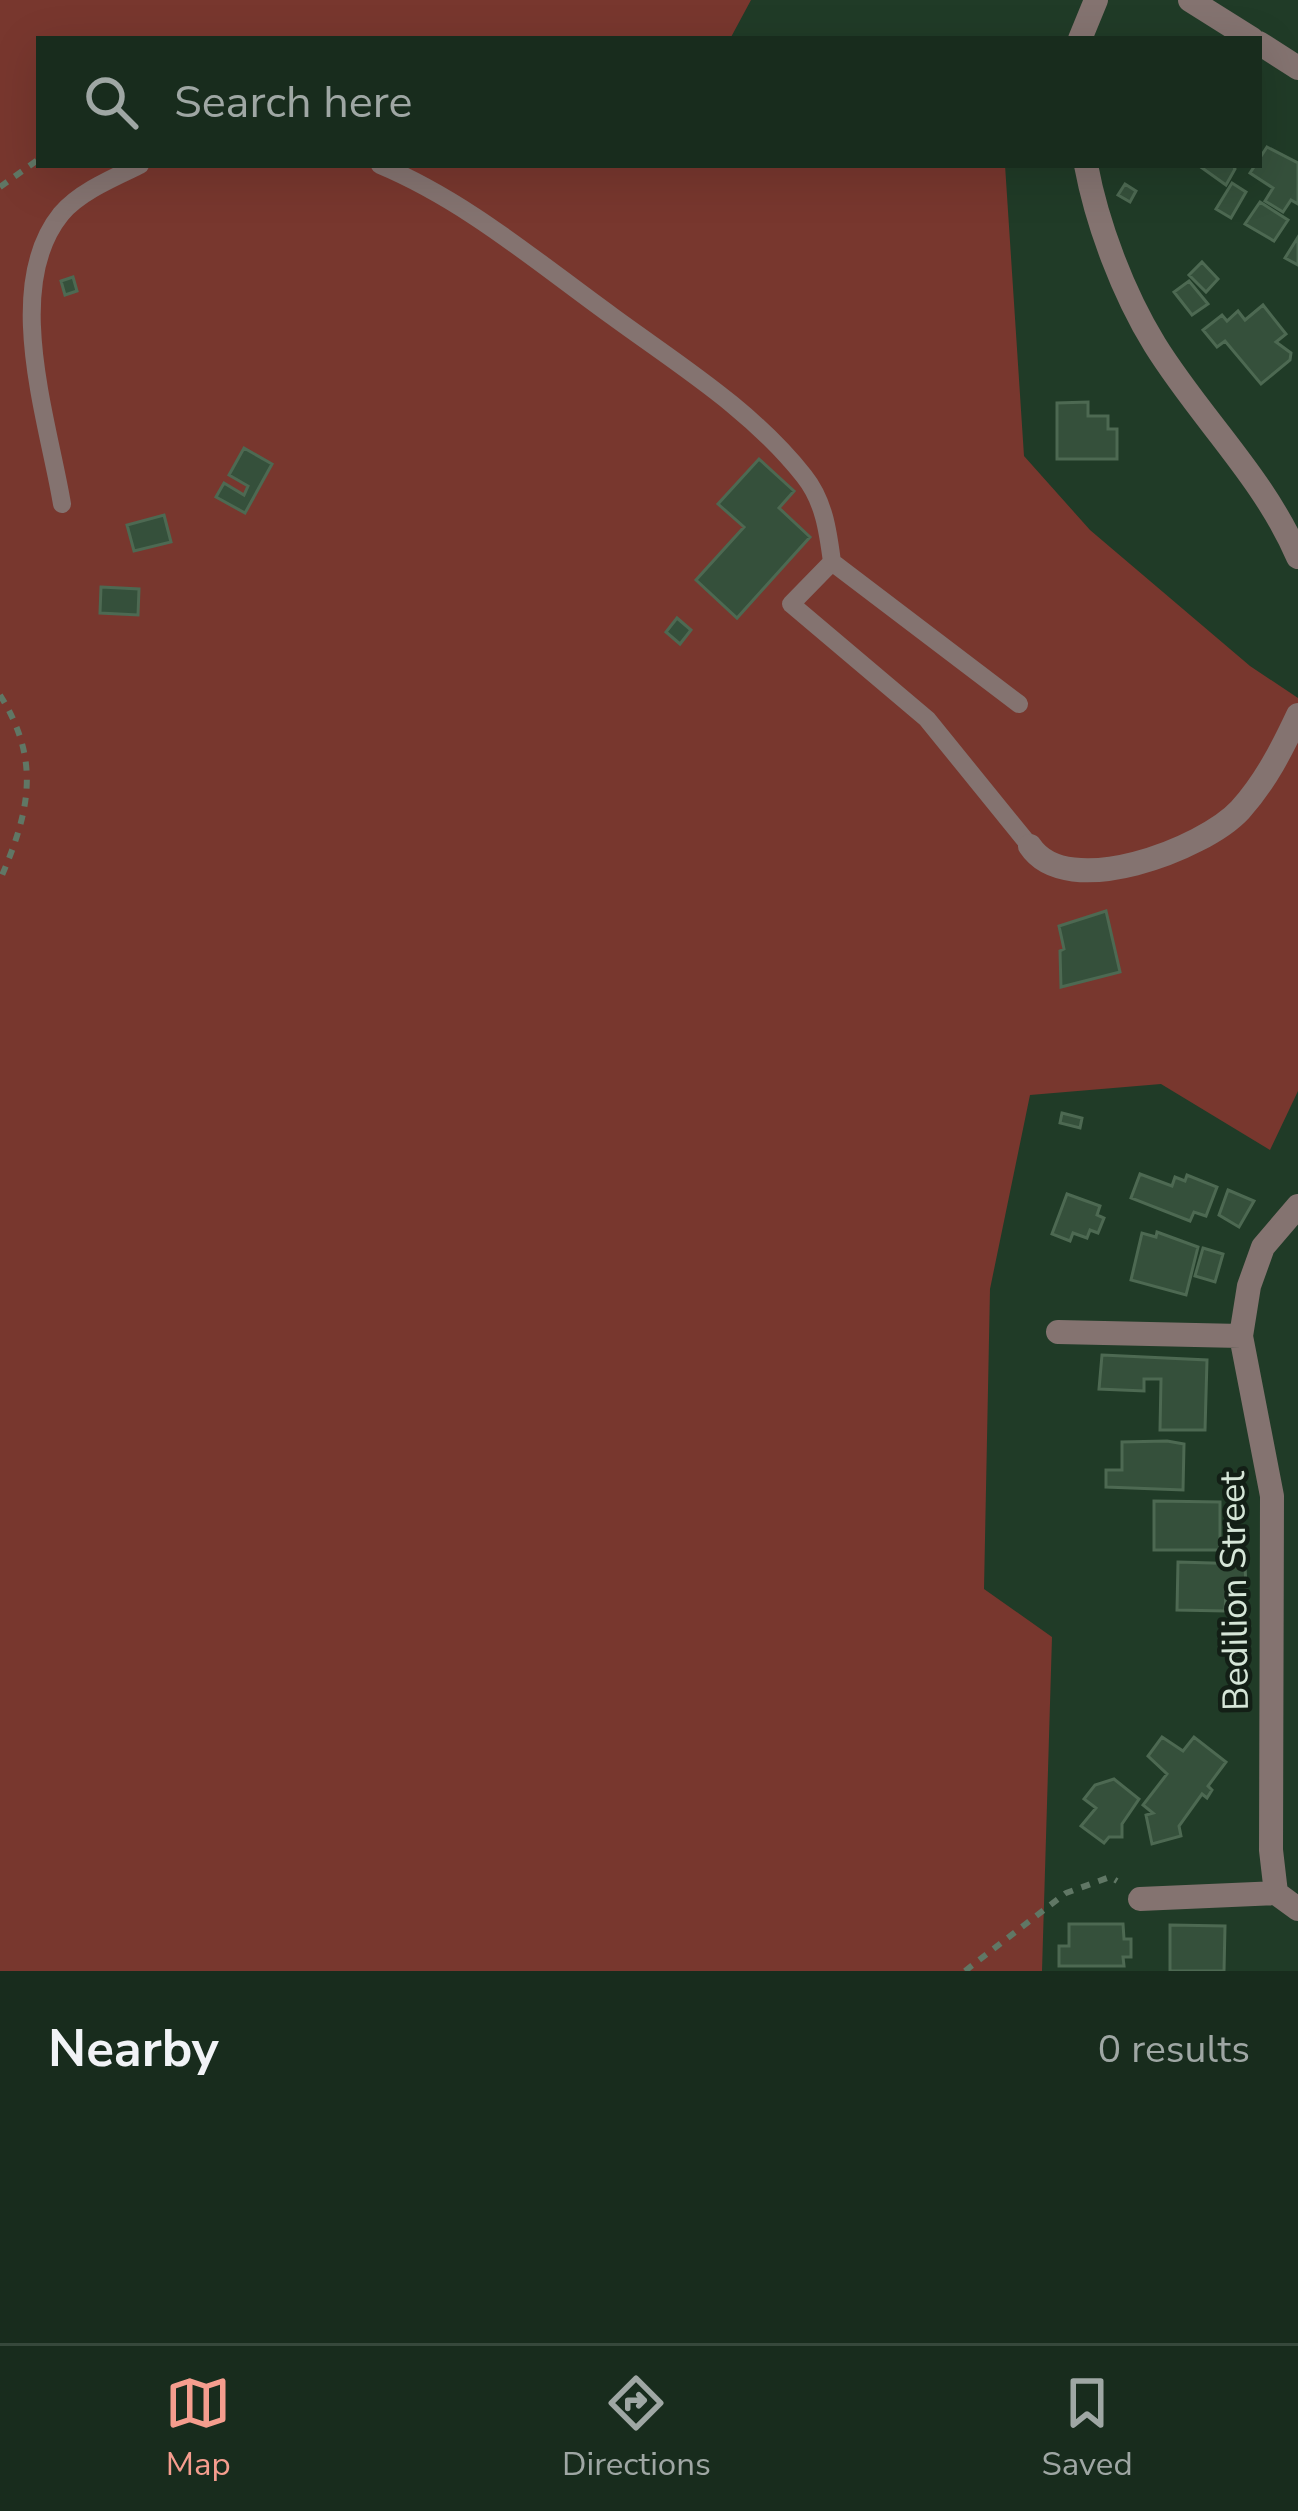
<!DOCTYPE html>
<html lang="en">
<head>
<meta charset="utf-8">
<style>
  body { margin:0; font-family:"Nunito Sans",sans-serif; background:#213426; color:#f1f3f6 }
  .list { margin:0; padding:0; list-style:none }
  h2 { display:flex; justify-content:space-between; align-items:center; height:156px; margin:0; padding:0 48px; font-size:51px }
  h2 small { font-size:39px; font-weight:400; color:#9fa7a4 }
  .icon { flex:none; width:66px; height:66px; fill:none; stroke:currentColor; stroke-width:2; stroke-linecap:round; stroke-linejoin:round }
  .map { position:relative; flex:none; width:1298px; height:1971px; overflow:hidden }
  .search { position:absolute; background:#182c1d; box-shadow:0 12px 48px #0002; left:36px; right:36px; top:36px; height:132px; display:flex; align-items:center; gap:30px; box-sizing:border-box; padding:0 42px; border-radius:0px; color:#9fa7a4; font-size:45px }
  .sheet { height:372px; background:#182c1d }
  nav { display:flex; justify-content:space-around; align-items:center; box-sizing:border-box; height:168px; border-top:3px solid #36483b; background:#182c1d; font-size:33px; color:#9fa7a4 }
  nav a { display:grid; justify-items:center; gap:6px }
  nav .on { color:#f59d8e }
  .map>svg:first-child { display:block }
</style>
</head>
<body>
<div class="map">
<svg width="1298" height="1971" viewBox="0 0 1298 1971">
  <rect width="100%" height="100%" fill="#203b27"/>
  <path fill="#78372e" d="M 0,0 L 751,0 L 730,39 L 39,39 L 39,165 L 1005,165 L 1024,456 L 1090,530 L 1250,666 L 1298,698 L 1298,1091 L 1270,1150 L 1161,1084 L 1030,1095 L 990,1289 L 984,1589 L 1052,1637 L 1042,1971 L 0,1971 Z"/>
  <path fill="#35503b" stroke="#4d6952" stroke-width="3" d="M 1267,147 L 1298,163 L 1298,204 L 1291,200 L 1283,212 L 1265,201 L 1273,188 L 1250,173 Z
    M 1198,165 L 1233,165 L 1235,169 L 1226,185 Z
    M 1232,183 L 1246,192 L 1231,218 L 1216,209 Z
    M 1125,184 L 1136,191 L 1130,202 L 1118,195 Z
    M 1260,202 L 1288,220 L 1274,241 L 1245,224 Z
    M 1298,237 L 1298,265 L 1285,258 Z
    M 1202,262 L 1218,279 L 1206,292 L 1189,275 Z
    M 73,277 L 77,291 L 65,295 L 61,281 Z
    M 1189,281 L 1208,304 L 1192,315 L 1174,292 Z
    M 1263,305 L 1286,334 L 1276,342 L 1291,353 L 1290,360 L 1261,384 L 1225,341 L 1217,347 L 1203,330 L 1222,315 L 1227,321 L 1238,311 L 1245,320 Z
    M 1088,402 L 1088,416 L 1108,416 L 1108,429 L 1117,429 L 1117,459 L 1057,459 L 1057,403 Z
    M 244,448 L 272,464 L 245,513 L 216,497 L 224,483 L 244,495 L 248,486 L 229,475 Z
    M 759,459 L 794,491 L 779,508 L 810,537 L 737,618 L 696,580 L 744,527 L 718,504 Z
    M 164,515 L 171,542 L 134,551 L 127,525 Z
    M 101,587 L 139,589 L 138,615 L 100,613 Z
    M 677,618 L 691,630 L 680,644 L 666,632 Z
    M 1106,911 L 1120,972 L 1061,987 L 1060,951 L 1064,949 L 1059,926 Z
    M 1062,1113 L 1082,1118 L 1080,1128 L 1060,1123 Z
    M 1140,1174 L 1172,1186 L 1175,1177 L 1185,1181 L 1187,1175 L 1217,1187 L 1206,1216 L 1194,1212 L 1190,1221 L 1131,1198 Z
    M 1228,1190 L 1254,1201 L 1239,1227 L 1219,1215 Z
    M 1067,1194 L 1100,1206 L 1097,1215 L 1104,1218 L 1098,1233 L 1090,1230 L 1087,1238 L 1073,1233 L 1070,1241 L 1052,1234 Z
    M 1157,1232 L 1198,1247 L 1186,1295 L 1131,1280 L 1142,1233 L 1156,1237 Z
    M 1203,1248 L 1223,1254 L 1215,1282 L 1195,1276 Z
    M 1102,1355 L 1207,1360 L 1205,1430 L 1160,1430 L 1161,1379 L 1144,1379 L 1144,1391 L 1099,1389 Z
    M 1167,1441 L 1184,1444 L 1183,1490 L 1106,1487 L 1106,1470 L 1122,1470 L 1122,1442 Z
    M 1154,1501 L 1220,1502 L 1220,1550 L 1154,1550 Z
    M 1178,1562 L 1245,1564 L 1246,1591 L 1226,1591 L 1225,1611 L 1177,1610 Z
    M 1162,1737 L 1183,1751 L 1194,1737 L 1226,1762 L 1208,1786 L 1212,1790 L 1207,1798 L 1202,1794 L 1179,1826 L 1181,1836 L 1152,1844 L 1146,1815 L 1153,1813 L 1143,1805 L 1167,1774 L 1148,1756 Z
    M 1114,1779 L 1139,1799 L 1122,1824 L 1122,1837 L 1109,1837 L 1104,1843 L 1081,1826 L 1096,1808 L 1084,1799 L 1095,1785 Z
    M 1069,1924 L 1123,1924 L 1124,1939 L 1131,1939 L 1131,1957 L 1123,1957 L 1124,1966 L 1059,1966 L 1059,1946 L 1069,1946 Z
    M 1170,1925 L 1225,1926 L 1224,1971 L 1170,1971 Z"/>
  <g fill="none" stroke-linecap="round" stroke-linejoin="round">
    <path stroke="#607765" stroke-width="6" stroke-dasharray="9 9" stroke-linecap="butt" d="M 0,187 L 39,159
      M 0,695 C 42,762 29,813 0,880
      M 965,1971 L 1066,1893 L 1110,1877 L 1117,1881"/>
    <path stroke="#847370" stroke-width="18" d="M 380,165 C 466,201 537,262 612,316 C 679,365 752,410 804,476 C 824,501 828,531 832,562 L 791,604 L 927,719 L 1030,846
      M 62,504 C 48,420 2,287 61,214 C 79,192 115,177 140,165
      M 832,562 L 1019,704"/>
    <path stroke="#847370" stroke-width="24" d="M 1190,0 L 1252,39
      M 1080,39 L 1096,0
      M 1259,43 L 1298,68
      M 1086,165 C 1097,224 1123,293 1155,345 C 1201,419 1263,476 1298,557
      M 1030,846 C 1067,902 1204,849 1240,810 C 1266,781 1282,749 1298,715
      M 1298,1206 L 1263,1247 L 1249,1286 L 1241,1336 L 1272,1496 L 1271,1850 L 1276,1893 L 1298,1909
      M 1058,1332 L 1241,1336
      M 1140,1899 L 1276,1893"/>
  </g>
  <g text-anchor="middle" stroke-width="9" stroke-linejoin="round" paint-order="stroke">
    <g font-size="36" fill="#d6e6d8" stroke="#131f16">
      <text transform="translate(1233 1591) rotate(-91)" y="13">Bedilion Street</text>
    </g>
  </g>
</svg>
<div class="search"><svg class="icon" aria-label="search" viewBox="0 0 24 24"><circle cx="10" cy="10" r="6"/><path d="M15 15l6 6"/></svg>Search here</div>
</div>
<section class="sheet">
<h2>Nearby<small>0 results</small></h2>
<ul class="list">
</ul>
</section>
<nav>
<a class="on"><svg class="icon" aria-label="map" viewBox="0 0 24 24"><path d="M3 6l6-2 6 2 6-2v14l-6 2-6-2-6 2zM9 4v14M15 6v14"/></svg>Map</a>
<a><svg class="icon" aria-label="directions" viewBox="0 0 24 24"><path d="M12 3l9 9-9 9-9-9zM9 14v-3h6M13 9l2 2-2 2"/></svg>Directions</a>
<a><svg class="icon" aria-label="saved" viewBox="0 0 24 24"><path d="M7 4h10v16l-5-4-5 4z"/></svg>Saved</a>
</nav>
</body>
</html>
